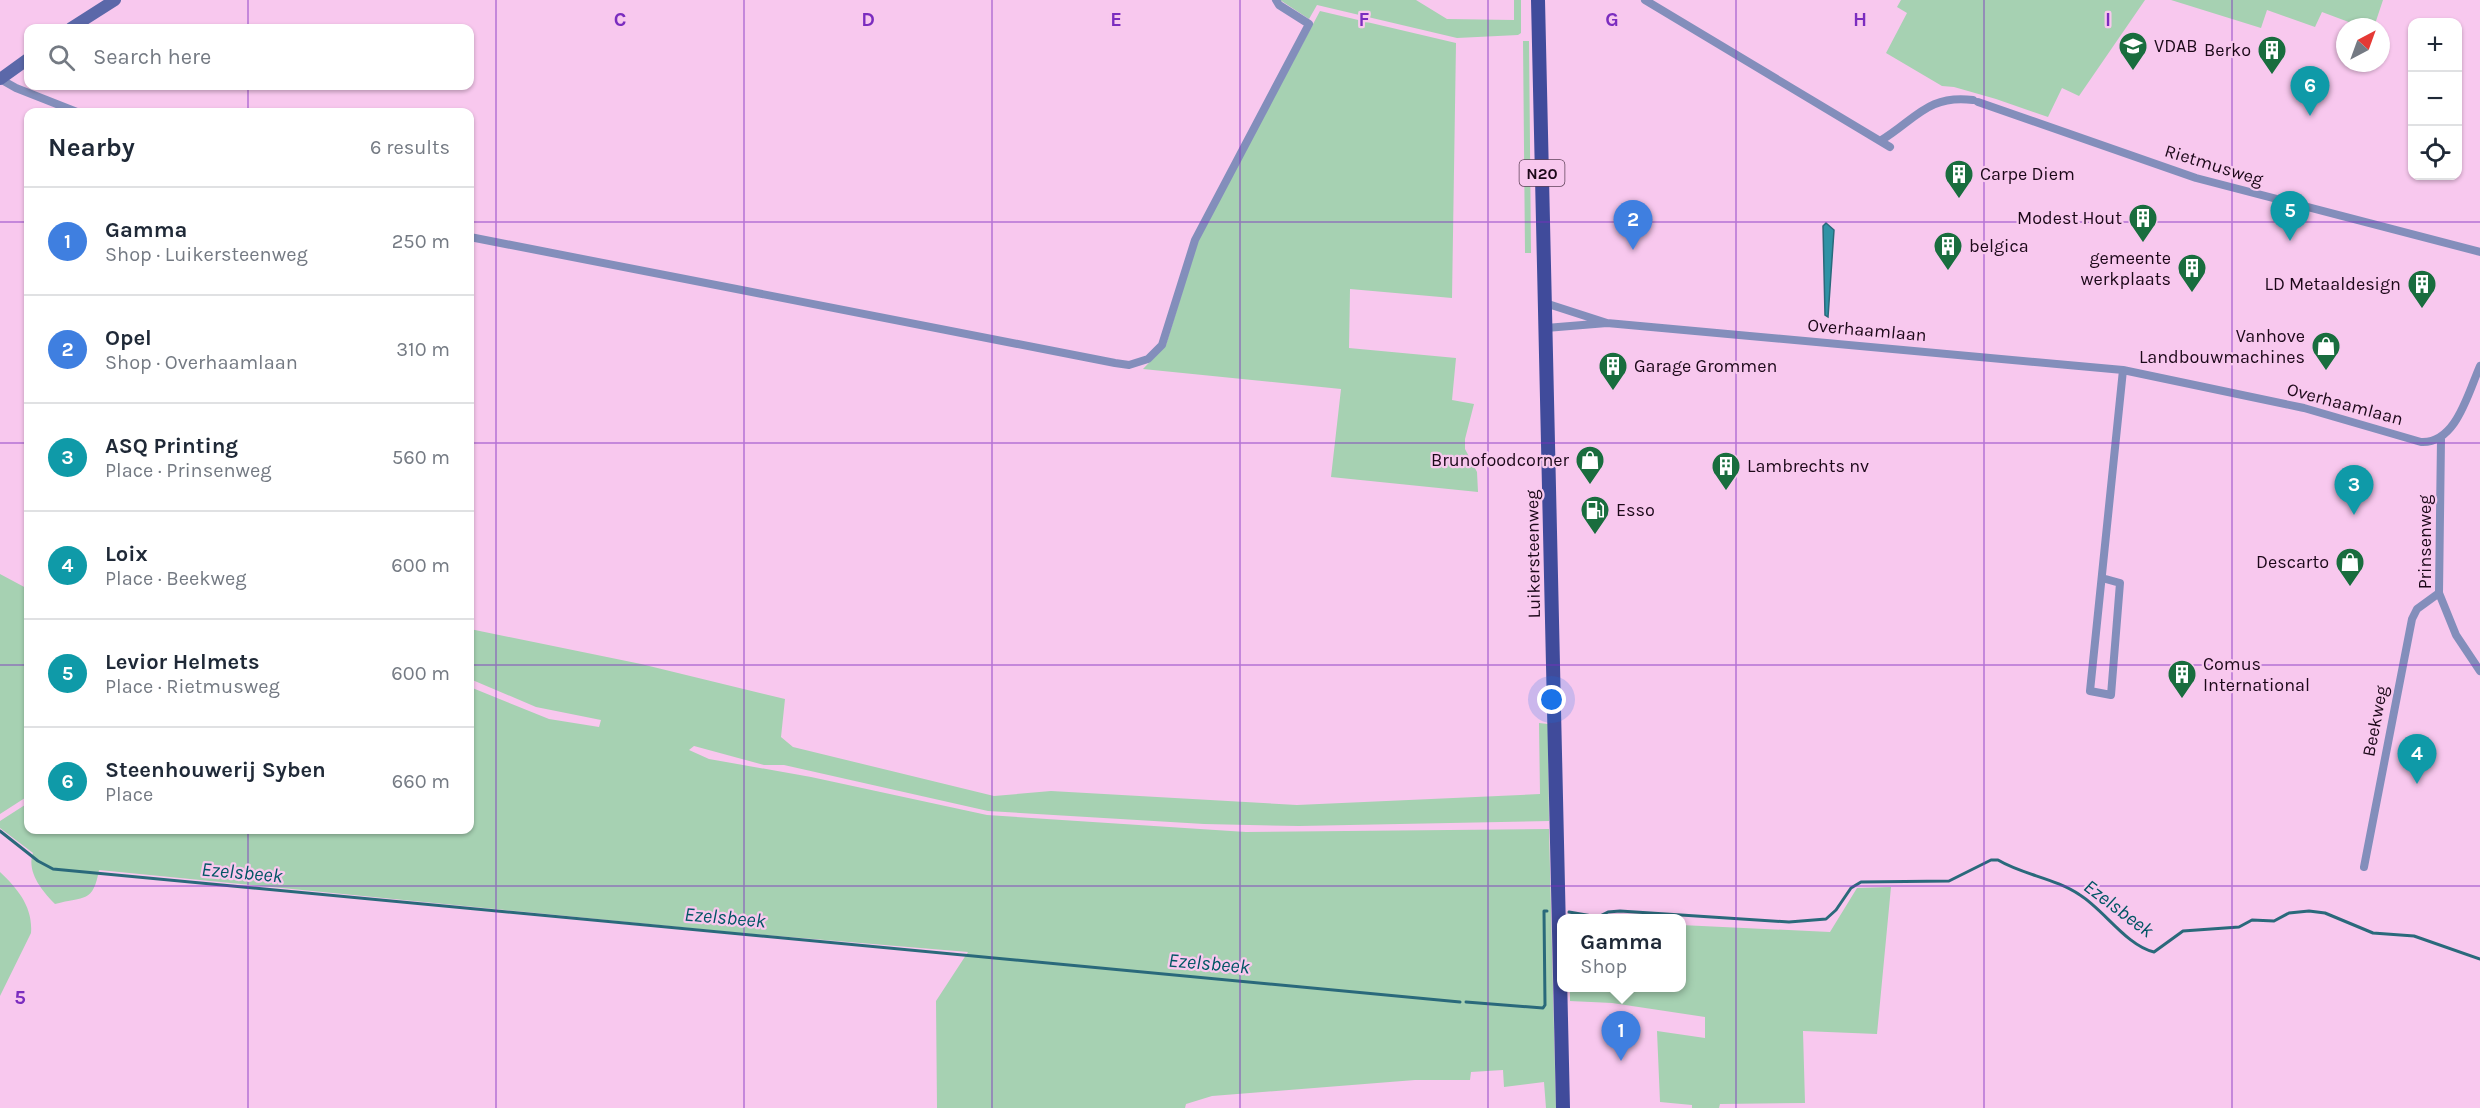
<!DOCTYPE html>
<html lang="en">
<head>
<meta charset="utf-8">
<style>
  body { margin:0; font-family:Karla,sans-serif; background:#f6f6f7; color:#1f2937 }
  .controls { position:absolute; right:18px; top:18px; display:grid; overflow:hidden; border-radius:12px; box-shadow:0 2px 4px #0004 }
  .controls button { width:54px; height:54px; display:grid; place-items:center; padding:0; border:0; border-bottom:2px solid #e0e1e3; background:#fff; color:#1f2937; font:30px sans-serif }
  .compass { position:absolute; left:2336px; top:18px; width:54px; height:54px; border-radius:50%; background:#fff; box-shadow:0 2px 4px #0004; rotate:41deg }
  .you { position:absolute; left:1552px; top:700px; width:21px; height:21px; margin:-15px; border:4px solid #fff; border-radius:50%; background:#1a73e8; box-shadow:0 0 0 9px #1a73e833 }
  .badge { display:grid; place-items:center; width:39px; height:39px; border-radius:50%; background:#196d3e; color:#fff; font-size:20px; font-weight:700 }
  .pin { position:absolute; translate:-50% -50px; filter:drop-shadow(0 2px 3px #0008) }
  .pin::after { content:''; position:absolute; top:32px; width:21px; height:18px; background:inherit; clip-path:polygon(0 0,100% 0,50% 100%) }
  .popup { position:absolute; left:1557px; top:914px; width:129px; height:78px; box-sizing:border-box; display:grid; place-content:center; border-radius:12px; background:#fff; filter:drop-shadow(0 2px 4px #0005); font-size:20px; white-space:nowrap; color:#747a83 }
  .popup b { font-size:22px; color:#1f2937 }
  .popup::after { content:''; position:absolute; left:50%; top:100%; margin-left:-12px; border:12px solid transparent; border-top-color:#fff }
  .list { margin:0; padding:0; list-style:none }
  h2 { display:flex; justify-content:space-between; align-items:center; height:78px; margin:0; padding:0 24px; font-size:26px }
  h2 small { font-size:20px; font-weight:400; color:#747a83 }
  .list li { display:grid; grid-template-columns:39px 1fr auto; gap:18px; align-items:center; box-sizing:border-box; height:108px; padding:0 24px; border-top:2px solid #e0e1e3 }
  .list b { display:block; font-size:22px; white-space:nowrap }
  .list p { margin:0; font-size:20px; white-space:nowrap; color:#747a83 }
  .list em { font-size:20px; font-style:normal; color:#747a83 }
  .icon { flex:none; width:33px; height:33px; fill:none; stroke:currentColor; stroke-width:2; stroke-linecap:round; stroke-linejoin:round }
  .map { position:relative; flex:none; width:2480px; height:1108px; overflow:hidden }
  .search { position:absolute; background:#fff; box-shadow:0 2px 4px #0004; left:24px; top:24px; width:450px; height:66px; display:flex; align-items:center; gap:15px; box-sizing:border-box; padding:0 21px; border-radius:12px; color:#747a83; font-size:22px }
  .panel { position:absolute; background:#fff; box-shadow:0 2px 4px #0004; left:24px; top:108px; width:450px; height:726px; border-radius:12px }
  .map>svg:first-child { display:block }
</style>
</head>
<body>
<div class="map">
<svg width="2480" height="1108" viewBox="0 0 2480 1108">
  <rect width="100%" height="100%" fill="#f8c8ee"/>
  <path fill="#a6d1b2" d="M 1280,0 L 1416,0 L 1447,19 L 1514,20 L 1514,0 L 1521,0 L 1521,33 L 1518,35 L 1457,38 L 1317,5 L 1309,19 Z
    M 1901,0 L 2145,0 L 2079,96 L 2062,88 L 2048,117 L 1996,99 L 1954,87 L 1942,86 L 1886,53 L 1907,13 L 1897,7 Z
    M 2171,0 L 2383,0 L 2374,27 L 2362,27 L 2322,12 L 2315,27 L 2267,10 L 2261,28 Z
    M 1320,11 L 1456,43 L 1452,298 L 1350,289 L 1349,348 L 1456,358 L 1452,400 L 1474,404 L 1465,439 L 1465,449 L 1477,472 L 1478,492 L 1331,477 L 1341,389 L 1143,369 L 1166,345 L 1198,240 Z
    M 1523,41 L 1529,41 L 1531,253 L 1525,253 Z
    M 0,574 L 28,589 L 28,796 L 0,814 Z
    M 470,629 L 641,664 L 785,699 L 781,737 L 793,747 L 994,796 L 1051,791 L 1297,805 L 1540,794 L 1539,723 L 1548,724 L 1549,821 L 1299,826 L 1204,824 L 988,811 L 784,765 L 764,765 L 694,746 L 689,750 L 709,759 L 811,777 L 987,815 L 1246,832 L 1549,829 L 1556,1108 L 1546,1108 L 1544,1082 L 1504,1087 L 1503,1070 L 1471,1072 L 1470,1080 L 1415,1080 L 1212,1096 L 1186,1104 L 1185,1108 L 937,1108 L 936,1001 L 968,952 L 740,933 L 99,870 C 93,903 85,896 55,904 C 43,892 26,872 33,853 L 0,828 L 0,821 L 28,803 L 28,830 L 470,830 L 470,687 L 549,719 L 599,727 L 601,720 L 536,707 L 470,679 Z
    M 0,872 C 18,889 33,907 31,933 L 0,996 Z
    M 1891,887 L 1877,1034 L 1803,1031 L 1805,1103 L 1720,1104 L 1719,1108 L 1692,1108 L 1692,1105 L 1660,1102 L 1657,1031 L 1705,1038 L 1705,1017 L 1612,1003 L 1570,1001 L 1570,988 L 1681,988 L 1681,925 L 1830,932 L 1857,888 Z"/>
  <path fill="#3092a5" stroke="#2a697b" stroke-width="1.5" d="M 1826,223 L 1834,230 L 1828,317 L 1825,315 L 1823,226 Z"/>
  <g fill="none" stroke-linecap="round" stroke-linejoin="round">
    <path stroke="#2a697b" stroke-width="3" d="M 0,831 L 38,861 L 53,869 L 1460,1002
      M 1569,912 L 1598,917 L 1608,912 L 1620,911 L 1789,922 L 1826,919 L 1836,910 L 1851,888 L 1861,882 L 1949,881 L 1991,860 L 1998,860 C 2023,875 2055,878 2080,895 C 2104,910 2127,946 2154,952 L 2183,931 L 2239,927 L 2252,920 L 2274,921 L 2289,913 L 2309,911 L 2325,913 L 2373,933 L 2414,936 L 2480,959
      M 1466,1002 L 1543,1008 L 1545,1005 L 1544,911 L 1547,911"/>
    <path stroke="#838ebb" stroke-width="8" d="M 1645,0 L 1890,147
      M 0,79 L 16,88 L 77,112
      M 1978,102 L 2196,178 L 2480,252
      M 1880,141 C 1915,120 1928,94 1973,100
      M 470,237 L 1115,363 L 1129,365 L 1148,359 L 1162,345 L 1195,240 L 1309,24 L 1279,5 L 1276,0
      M 1545,303 L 1607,323
      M 1546,328 L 1607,323 L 2123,370 L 2304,408 L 2421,442 C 2456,444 2468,393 2480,366
      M 2441,439 L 2439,593 L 2456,635 L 2480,671
      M 2102,578 L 2120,583 L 2111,695 L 2090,691 L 2123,370
      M 2364,867 L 2412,619 L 2417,609 L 2439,593"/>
    <path stroke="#5b68a9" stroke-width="12" d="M 71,28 L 115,0
      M 0,79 L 28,59"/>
    <path stroke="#404b9b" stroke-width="14" d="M 1538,0 L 1563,1108"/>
  </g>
  <path fill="none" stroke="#7b2cbf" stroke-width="1.5" stroke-opacity="0.55" d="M 248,0 L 248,28M 496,0 L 496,1108M 744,0 L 744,1108M 992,0 L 992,1108M 1240,0 L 1240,1108M 1488,0 L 1488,1108M 1736,0 L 1736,1108M 1984,0 L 1984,1108M 2232,0 L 2232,1108M 248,86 L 248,112M 0,222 L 28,222M 470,222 L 2480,222M 0,443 L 28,443M 470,443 L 2480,443M 0,665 L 28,665M 470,665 L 2480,665M 248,830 L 248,1108M 0,886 L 2480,886"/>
  <defs>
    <g id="school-pin" transform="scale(1.5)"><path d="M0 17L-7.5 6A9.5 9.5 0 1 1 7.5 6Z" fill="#196d3e" stroke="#f8c8ee"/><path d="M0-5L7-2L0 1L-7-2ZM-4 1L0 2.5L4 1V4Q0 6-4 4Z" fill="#fff"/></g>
    <g id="building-pin" transform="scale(1.5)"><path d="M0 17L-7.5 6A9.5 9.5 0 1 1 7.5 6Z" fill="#196d3e" stroke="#f8c8ee"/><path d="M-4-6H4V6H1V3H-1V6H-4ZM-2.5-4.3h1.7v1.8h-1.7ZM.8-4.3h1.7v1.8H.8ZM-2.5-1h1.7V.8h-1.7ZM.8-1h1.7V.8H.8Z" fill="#fff"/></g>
    <g id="shop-pin" transform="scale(1.5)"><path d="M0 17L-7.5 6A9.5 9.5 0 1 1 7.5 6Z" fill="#196d3e" stroke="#f8c8ee"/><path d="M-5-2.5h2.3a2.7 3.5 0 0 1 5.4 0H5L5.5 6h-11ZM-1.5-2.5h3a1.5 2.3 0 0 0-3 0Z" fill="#fff"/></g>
    <g id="fuel-pin" transform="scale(1.5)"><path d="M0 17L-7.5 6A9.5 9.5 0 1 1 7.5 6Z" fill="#196d3e" stroke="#f8c8ee"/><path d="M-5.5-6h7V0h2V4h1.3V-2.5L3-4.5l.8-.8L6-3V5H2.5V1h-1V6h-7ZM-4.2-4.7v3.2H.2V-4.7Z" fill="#fff"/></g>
  </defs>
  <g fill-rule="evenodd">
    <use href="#school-pin" x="2133" y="46"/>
    <use href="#building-pin" x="2272" y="50"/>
    <use href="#building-pin" x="1959" y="174"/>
    <use href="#building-pin" x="2143" y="218"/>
    <use href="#building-pin" x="1948" y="246"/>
    <use href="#building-pin" x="2192" y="268"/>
    <use href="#building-pin" x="2422" y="284"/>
    <use href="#shop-pin" x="2326" y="346"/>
    <use href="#building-pin" x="1613" y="366"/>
    <use href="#shop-pin" x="1590" y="460"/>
    <use href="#building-pin" x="1726" y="466"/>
    <use href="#fuel-pin" x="1595" y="510"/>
    <use href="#shop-pin" x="2350" y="562"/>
    <use href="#building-pin" x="2182" y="674"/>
  </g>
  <g text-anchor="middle" stroke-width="4.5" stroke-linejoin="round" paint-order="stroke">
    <rect fill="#f8c8ee" stroke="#5e4259" stroke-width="1.5" x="1519.5" y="160" width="45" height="26" rx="4.5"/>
    <g font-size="16" font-weight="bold" fill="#1c0819">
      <text x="1542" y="179">N20</text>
    </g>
    <g font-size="18" fill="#1c0819" stroke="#f8c8ee" text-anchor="start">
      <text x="2154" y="52">VDAB</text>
      <text x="2251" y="56" text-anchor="end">Berko</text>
      <text x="1980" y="180">Carpe Diem</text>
      <text x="2122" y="224" text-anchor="end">Modest Hout</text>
      <text x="1969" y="252">belgica</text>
      <text x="2171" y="264" text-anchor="end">gemeente<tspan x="2171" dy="21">werkplaats</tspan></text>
      <text x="2401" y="290" text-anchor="end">LD Metaaldesign</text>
      <text x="2305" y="342" text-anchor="end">Vanhove<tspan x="2305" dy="21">Landbouwmachines</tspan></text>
      <text x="1634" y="372">Garage Grommen</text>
      <text x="1569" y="466" text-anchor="end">Brunofoodcorner</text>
      <text x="1747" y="472">Lambrechts nv</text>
      <text x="1616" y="516">Esso</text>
      <text x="2329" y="568" text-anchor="end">Descarto</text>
      <text x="2203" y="670">Comus<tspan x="2203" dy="21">International</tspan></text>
    </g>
    <g font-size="18" fill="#1c0819" stroke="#f8c8ee">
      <text transform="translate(2214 165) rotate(17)" y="6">Rietmusweg</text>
      <text transform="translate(1867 330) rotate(5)" y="6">Overhaamlaan</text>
      <text transform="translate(2345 404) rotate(15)" y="6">Overhaamlaan</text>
      <text transform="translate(2425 542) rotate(-90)" y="6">Prinsenweg</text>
      <text transform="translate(1533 554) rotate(-91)" y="6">Luikersteenweg</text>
      <text transform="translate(2375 721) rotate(-79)" y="6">Beekweg</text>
    </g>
    <g font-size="20" font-style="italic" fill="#005564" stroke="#f8c8ee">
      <text transform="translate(242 872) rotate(5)" y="7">Ezelsbeek</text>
      <text transform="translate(2119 908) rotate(37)" y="7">Ezelsbeek</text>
      <text transform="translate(725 917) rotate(5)" y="7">Ezelsbeek</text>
      <text transform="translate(1209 963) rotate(5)" y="7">Ezelsbeek</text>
    </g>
  </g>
  <g font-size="20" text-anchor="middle" font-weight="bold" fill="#7b2cbf" stroke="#f8c8ee" stroke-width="4.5" stroke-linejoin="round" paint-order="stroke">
    <text x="620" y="26">C</text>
    <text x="868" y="26">D</text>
    <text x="1116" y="26">E</text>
    <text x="1364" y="26">F</text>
    <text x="1612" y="26">G</text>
    <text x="1860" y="26">H</text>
    <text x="2108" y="26">I</text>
    <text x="20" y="1004">5</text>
  </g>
</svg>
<div class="controls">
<button>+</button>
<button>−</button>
<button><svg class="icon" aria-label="locate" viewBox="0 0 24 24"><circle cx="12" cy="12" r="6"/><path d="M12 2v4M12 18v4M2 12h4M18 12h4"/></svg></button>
</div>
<svg class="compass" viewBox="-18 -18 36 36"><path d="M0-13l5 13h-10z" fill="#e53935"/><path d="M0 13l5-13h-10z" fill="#747a83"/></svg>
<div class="you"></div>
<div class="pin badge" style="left:1621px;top:1061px;background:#3f7fe0">1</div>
<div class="popup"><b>Gamma</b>Shop</div>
<div class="pin badge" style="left:1633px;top:250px;background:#3f7fe0">2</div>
<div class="pin badge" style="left:2354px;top:515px;background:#0f9aa8">3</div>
<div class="pin badge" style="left:2417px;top:784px;background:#0f9aa8">4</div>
<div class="pin badge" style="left:2290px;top:241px;background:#0f9aa8">5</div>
<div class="pin badge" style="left:2310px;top:116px;background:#0f9aa8">6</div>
<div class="search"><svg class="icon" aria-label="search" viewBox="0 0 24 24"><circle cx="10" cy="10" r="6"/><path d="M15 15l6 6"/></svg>Search here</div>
<section class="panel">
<h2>Nearby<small>6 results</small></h2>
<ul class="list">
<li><span class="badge" style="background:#3f7fe0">1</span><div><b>Gamma</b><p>Shop · Luikersteenweg</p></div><em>250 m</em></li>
<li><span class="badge" style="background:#3f7fe0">2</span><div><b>Opel</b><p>Shop · Overhaamlaan</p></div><em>310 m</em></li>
<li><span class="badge" style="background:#0f9aa8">3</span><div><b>ASQ Printing</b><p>Place · Prinsenweg</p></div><em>560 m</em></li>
<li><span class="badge" style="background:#0f9aa8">4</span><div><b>Loix</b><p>Place · Beekweg</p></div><em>600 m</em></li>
<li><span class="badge" style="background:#0f9aa8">5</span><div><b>Levior Helmets</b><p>Place · Rietmusweg</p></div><em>600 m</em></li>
<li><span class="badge" style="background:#0f9aa8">6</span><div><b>Steenhouwerij Syben</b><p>Place</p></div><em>660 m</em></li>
</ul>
</section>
</div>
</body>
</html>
